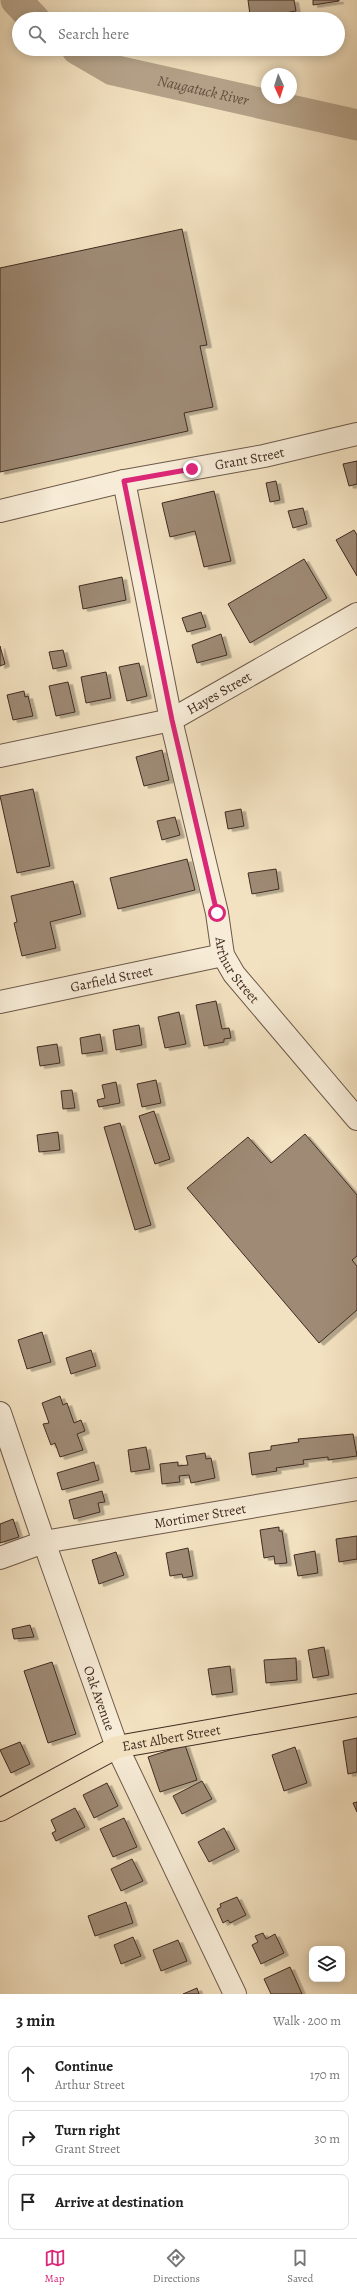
<!DOCTYPE html>
<html lang="en">
<head>
<meta charset="utf-8">
<style>
  body { margin:0; font-family:Alegreya,serif; background:#f2f2f2; color:#222 }
  .controls { position:absolute; right:12px; bottom:12px; display:grid; overflow:hidden; border-radius:8px; box-shadow:0 2px 10px #0003 }
  .controls button { width:36px; height:36px; display:grid; place-items:center; padding:0; border:0; border-bottom:1px solid #e0e0e0; background:#fff; color:#222; font:20px sans-serif }
  .compass { position:absolute; left:261px; top:68px; width:36px; height:36px; border-radius:50%; background:#fff; box-shadow:0 2px 10px #0003; rotate:176deg }
  .stop { position:absolute; width:12px; height:12px; margin:-9px; border:3px solid #db2777; border-radius:50%; background:#fff }
  .stop.end { background:#db2777; border-color:#fff; box-shadow:0 1px 4px #0008 }
  .list { margin:0; padding:0; list-style:none }
  h2 { display:flex; justify-content:space-between; align-items:center; height:52px; margin:0; padding:0 16px; font-size:17px }
  h2 small { font-size:13px; font-weight:400; color:#767676 }
  .list li { display:grid; grid-template-columns:26px 1fr auto; gap:12px; align-items:center; box-sizing:border-box; height:56px; margin:0 8px 8px; padding:0 8px; border:1px solid #e0e0e0; border-radius:8px }
  .list b { display:block; font-size:15px; white-space:nowrap }
  .list p { margin:0; font-size:13px; white-space:nowrap; color:#767676 }
  .list em { font-size:13px; font-style:normal; color:#767676 }
  .icon { flex:none; width:22px; height:22px; fill:none; stroke:currentColor; stroke-width:2; stroke-linecap:round; stroke-linejoin:round }
  .map { position:relative; flex:none; width:357px; height:1994px; overflow:hidden }
  .search { position:absolute; background:#fff; box-shadow:0 2px 10px #0003; left:12px; right:12px; top:12px; height:44px; display:flex; align-items:center; gap:10px; box-sizing:border-box; padding:0 14px; border-radius:22px; color:#767676; font-size:15px }
  .sheet { height:244px; background:#fff }
  nav { display:flex; justify-content:space-around; align-items:center; box-sizing:border-box; height:56px; border-top:1px solid #e0e0e0; background:#fff; font-size:11px; color:#767676 }
  nav a { display:grid; justify-items:center; gap:2px }
  nav .on { color:#db2777 }
  .map>svg:first-child { display:block }
</style>
</head>
<body>
<div class="map">
<svg width="357" height="1994" viewBox="0 0 357 1994">
  <defs>
    <filter id="shadow"><feDropShadow dx="4.5" dy="2.5" stdDeviation="0" flood-color="#0004"/></filter>
  </defs>
  <rect width="100%" height="100%" fill="#f3e2c1"/>
  <filter id="stains"><feTurbulence type="fractalNoise" baseFrequency=".005" numOctaves="4"/><feColorMatrix values="0 0 0 0 .2 0 0 0 0 .09 0 0 0 0 .02 0 0 0 .5 -.17"/></filter>
  <radialGradient id="worn" r=".72"><stop offset=".6" stop-color="#630" stop-opacity="0"/><stop offset="1" stop-color="#630" stop-opacity=".3"/></radialGradient>
  <g fill="none" stroke-linecap="round" stroke-linejoin="round">
    <g stroke="#b6a48b" stroke-width="31">
      <path d="M 16,0 L 34,19"/>
      <path id="s1" d="M 77,49 L 113,70 L 357,125"/>
    </g>
  </g>
  <path fill="#9e8a75" stroke="#412b22" filter="url(#shadow)" d="M 248,0 L 294,0 L 296,11 L 264,17 L 263,13 L 250,15 Z
    M 313,0 L 339,0 L 339,1 L 313,5 Z
    M 182,229 L 207,345 L 200,346 L 213,407 L 184,413 L 188,431 L 0,472 L 0,268 Z
    M 357,461 L 357,484 L 349,486 L 343,464 Z
    M 276,481 L 280,500 L 270,502 L 266,483 Z
    M 214,491 L 231,561 L 204,567 L 195,531 L 170,537 L 162,503 Z
    M 303,508 L 307,524 L 293,528 L 288,511 Z
    M 354,530 L 357,535 L 357,576 L 336,540 Z
    M 304,559 L 327,598 L 250,643 L 228,604 Z
    M 122,577 L 126,600 L 83,609 L 79,586 Z
    M 201,612 L 206,627 L 187,632 L 182,618 Z
    M 221,634 L 227,655 L 197,663 L 192,645 Z
    M 0,646 L 5,664 L 0,666 Z
    M 63,650 L 67,666 L 53,669 L 49,652 Z
    M 139,663 L 147,696 L 127,701 L 119,667 Z
    M 106,672 L 111,698 L 86,703 L 81,677 Z
    M 68,682 L 75,712 L 56,716 L 49,686 Z
    M 24,691 L 25,697 L 28,696 L 33,716 L 13,720 L 7,695 Z
    M 162,750 L 169,780 L 144,786 L 136,757 Z
    M 33,789 L 50,866 L 17,873 L 0,796 Z
    M 241,809 L 244,826 L 228,829 L 225,812 Z
    M 175,817 L 180,835 L 162,840 L 157,821 Z
    M 187,859 L 195,890 L 118,909 L 110,878 Z
    M 276,869 L 279,889 L 252,894 L 248,873 Z
    M 73,881 L 81,914 L 50,922 L 56,948 L 22,956 L 14,923 L 17,922 L 11,896 Z
    M 216,1001 L 222,1029 L 229,1028 L 231,1038 L 224,1039 L 224,1042 L 204,1046 L 196,1005 Z
    M 179,1012 L 186,1044 L 165,1048 L 158,1017 Z
    M 139,1025 L 142,1045 L 116,1050 L 113,1030 Z
    M 100,1034 L 103,1051 L 82,1054 L 80,1038 Z
    M 57,1044 L 60,1063 L 40,1066 L 37,1047 Z
    M 156,1080 L 161,1103 L 142,1107 L 137,1084 Z
    M 116,1082 L 120,1103 L 99,1107 L 97,1100 L 105,1098 L 102,1085 Z
    M 72,1090 L 75,1108 L 63,1109 L 61,1091 Z
    M 154,1111 L 170,1159 L 155,1164 L 139,1116 Z
    M 120,1123 L 151,1225 L 135,1230 L 104,1127 Z
    M 58,1132 L 60,1150 L 39,1152 L 37,1135 Z
    M 305,1134 L 357,1195 L 357,1256 L 352,1260 L 357,1266 L 357,1310 L 319,1343 L 187,1188 L 248,1137 L 271,1163 Z
    M 42,1332 L 51,1362 L 27,1369 L 18,1340 Z
    M 91,1350 L 96,1366 L 71,1374 L 66,1358 Z
    M 60,1396 L 63,1405 L 67,1403 L 74,1423 L 81,1420 L 85,1431 L 77,1434 L 83,1450 L 60,1457 L 55,1443 L 51,1445 L 43,1424 L 49,1423 L 42,1403 Z
    M 353,1434 L 357,1456 L 328,1460 L 328,1457 L 303,1460 L 304,1464 L 276,1468 L 277,1471 L 252,1475 L 249,1453 L 271,1450 L 271,1446 L 299,1442 L 298,1439 Z
    M 146,1447 L 150,1469 L 131,1472 L 128,1450 Z
    M 205,1453 L 206,1459 L 211,1458 L 215,1478 L 191,1483 L 189,1475 L 179,1476 L 180,1482 L 162,1484 L 160,1464 L 178,1462 L 178,1466 L 188,1465 L 186,1456 Z
    M 94,1462 L 99,1480 L 62,1490 L 57,1473 Z
    M 102,1491 L 105,1502 L 98,1503 L 100,1512 L 74,1519 L 69,1500 Z
    M 13,1519 L 19,1537 L 0,1543 L 0,1524 Z
    M 279,1527 L 279,1531 L 282,1531 L 287,1563 L 275,1564 L 274,1556 L 264,1558 L 260,1530 Z
    M 357,1536 L 357,1559 L 339,1562 L 336,1539 Z
    M 188,1548 L 193,1576 L 183,1578 L 182,1574 L 170,1576 L 166,1553 Z
    M 315,1551 L 318,1573 L 298,1576 L 294,1555 Z
    M 116,1552 L 124,1575 L 99,1584 L 92,1560 Z
    M 30,1625 L 34,1637 L 14,1639 L 12,1629 Z
    M 324,1647 L 329,1675 L 313,1678 L 308,1650 Z
    M 296,1658 L 297,1680 L 266,1683 L 264,1660 Z
    M 52,1662 L 76,1734 L 48,1743 L 24,1671 Z
    M 230,1666 L 233,1692 L 212,1695 L 208,1669 Z
    M 357,1738 L 357,1772 L 348,1774 L 343,1741 Z
    M 20,1742 L 30,1764 L 11,1773 L 0,1750 Z
    M 185,1745 L 197,1780 L 160,1792 L 148,1757 Z
    M 295,1747 L 307,1783 L 284,1791 L 272,1755 Z
    M 202,1781 L 212,1799 L 182,1814 L 173,1796 Z
    M 107,1783 L 118,1806 L 94,1818 L 83,1795 Z
    M 357,1802 L 357,1812 L 353,1803 Z
    M 75,1808 L 85,1827 L 56,1841 L 52,1833 L 56,1831 L 51,1820 Z
    M 124,1818 L 137,1847 L 113,1857 L 100,1829 Z
    M 224,1828 L 235,1849 L 209,1862 L 198,1842 Z
    M 132,1859 L 143,1881 L 121,1891 L 111,1869 Z
    M 237,1897 L 246,1915 L 230,1923 L 228,1920 L 223,1923 L 217,1909 L 221,1907 L 220,1904 Z
    M 126,1902 L 133,1923 L 95,1936 L 88,1916 Z
    M 263,1933 L 266,1939 L 275,1934 L 284,1953 L 261,1964 L 252,1945 L 258,1942 L 255,1936 Z
    M 133,1937 L 141,1956 L 121,1964 L 114,1945 Z
    M 178,1940 L 187,1961 L 161,1971 L 153,1950 Z
    M 290,1967 L 302,1994 L 271,1994 L 264,1979 Z
    M 197,1988 L 199,1994 L 183,1994 Z"/>
  <g fill="none" stroke-linecap="round" stroke-linejoin="round">
    <g stroke="#6e594a" stroke-width="24">
      <g id="minor">
        <path id="s2" d="M 124,481 L 171,720 L 217,913 L 223,955 L 234,974 L 357,1119"/>
        <path id="s3" d="M 0,511 L 124,481 L 264,456 L 357,434"/>
        <path id="s4" d="M 0,756 L 171,720 L 357,614"/>
        <path id="s5" d="M 0,1002 L 223,955"/>
        <path id="s6" d="M 0,1413 L 44,1542 L 117,1747 L 235,1994"/>
        <path id="s7" d="M 0,1558 L 44,1542 L 357,1489"/>
      </g>
    </g>
    <g stroke="#412b22" stroke-width="24">
      <g id="major">
        <path id="s8" d="M 0,1810 L 117,1747 L 357,1705"/>
      </g>
    </g>
    <use href="#minor" stroke="#f7ecd7" stroke-width="22"/>
    <use href="#major" stroke="#f3e2c1" stroke-width="22"/>
  </g>
  <g fill="none" stroke-linecap="round" stroke-linejoin="round">
    <path stroke="#db2777" stroke-width="5" d="M 192,469 L 124,481 L 172,720 L 217,913"/>
  </g>
  <g text-anchor="middle" stroke-width="3.5" stroke-linejoin="round" paint-order="stroke">
    <g font-size="14" fill="#412b22" stroke="#f7ecd7">
      <text dy="5" stroke="none"><textPath href="#s3" startOffset="255">Grant Street</textPath></text>
      <text dy="5" stroke="none"><textPath href="#s4" startOffset="230">Hayes Street</textPath></text>
      <text dy="5" stroke="none"><textPath href="#s2" startOffset="504">Arthur Street</textPath></text>
      <text dy="5" stroke="none"><textPath href="#s5" startOffset="114">Garfield Street</textPath></text>
      <text dy="5" stroke="none"><textPath href="#s7" startOffset="205">Mortimer Street</textPath></text>
      <text dy="5" stroke="none"><textPath href="#s6" startOffset="302">Oak Avenue</textPath></text>
      <text dy="5" stroke="none"><textPath href="#s8" startOffset="188">East Albert Street</textPath></text>
    </g>
    <g font-size="15" font-style="italic" fill="#644f42" stroke="#f7ecd7">
      <text dy="5" stroke="none"><textPath href="#s1" startOffset="134">Naugatuck River</textPath></text>
    </g>
  </g>
  <rect width="100%" height="100%" filter="url(#stains)"/>
  <rect width="100%" height="100%" fill="url(#worn)"/>
</svg>
<div class="controls">
<button><svg class="icon" aria-label="layers" viewBox="0 0 24 24"><path d="M12 4l9 5-9 5-9-5zM3 14l9 5 9-5"/></svg></button>
</div>
<svg class="compass" viewBox="-18 -18 36 36"><path d="M0-13l5 13h-10z" fill="#e53935"/><path d="M0 13l5-13h-10z" fill="#767676"/></svg>
<div class="stop" style="left:217px;top:913px"></div>
<div class="stop end" style="left:192px;top:469px"></div>
<div class="search"><svg class="icon" aria-label="search" viewBox="0 0 24 24"><circle cx="10" cy="10" r="6"/><path d="M15 15l6 6"/></svg>Search here</div>
</div>
<section class="sheet">
<h2>3 min<small>Walk · 200 m</small></h2>
<ul class="list">
<li><svg class="icon" aria-label="ahead" viewBox="0 0 24 24"><path d="M12 20V5M6 11l6-6 6 6"/></svg><div><b>Continue</b><p>Arthur Street</p></div><em>170 m</em></li>
<li><svg class="icon" aria-label="right" viewBox="0 0 24 24"><path d="M7 20v-9h11M14 6l5 5-5 5"/></svg><div><b>Turn right</b><p>Grant Street</p></div><em>30 m</em></li>
<li><svg class="icon" aria-label="arrive" viewBox="0 0 24 24"><path d="M6 21V4h12l-3 4 3 4H6"/></svg><div><b>Arrive at destination</b></div></li>
</ul>
</section>
<nav>
<a class="on"><svg class="icon" aria-label="map" viewBox="0 0 24 24"><path d="M3 6l6-2 6 2 6-2v14l-6 2-6-2-6 2zM9 4v14M15 6v14"/></svg>Map</a>
<a><svg class="icon" aria-label="directions" viewBox="0 0 24 24"><path d="M12 3l9 9-9 9-9-9zM9 14v-3h6M13 9l2 2-2 2"/></svg>Directions</a>
<a><svg class="icon" aria-label="saved" viewBox="0 0 24 24"><path d="M7 4h10v16l-5-4-5 4z"/></svg>Saved</a>
</nav>
</body>
</html>
